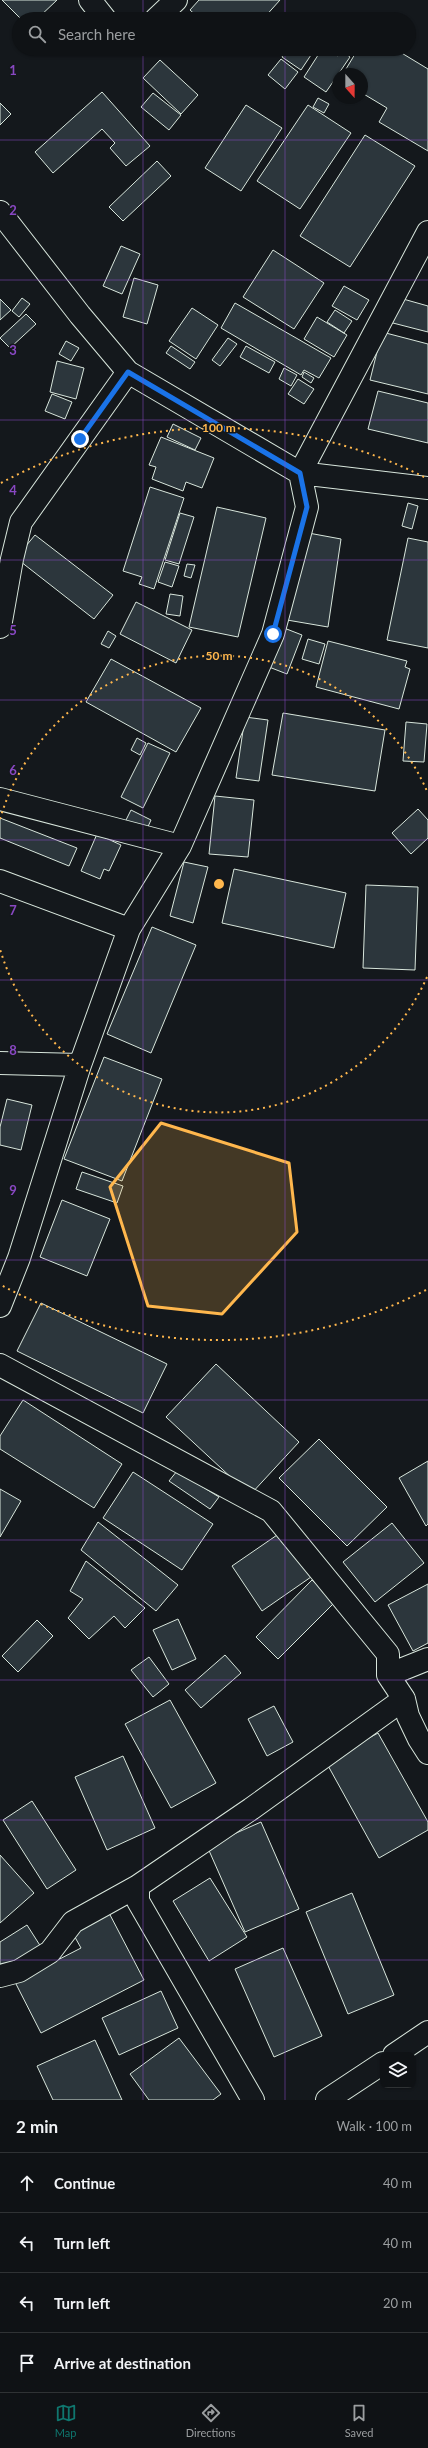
<!DOCTYPE html>
<html lang="en">
<head>
<meta charset="utf-8">
<style>
  body { margin:0; font-family:Lato,sans-serif; background:#1d2022; color:#f1f3f6 }
  .controls { position:absolute; right:12px; bottom:12px; display:grid; overflow:hidden; border-radius:8px; box-shadow:0 1px 3px #0004 }
  .controls button { width:36px; height:36px; display:grid; place-items:center; padding:0; border:0; border-bottom:1px solid #2f3234; background:#0f1215; color:#f1f3f6; font:20px sans-serif }
  .compass { position:absolute; left:332px; top:68px; width:36px; height:36px; border-radius:50%; background:#0f1215; box-shadow:0 1px 3px #0004; rotate:159deg }
  .stop { position:absolute; width:12px; height:12px; margin:-9px; border:3px solid #1a73e8; border-radius:50%; background:#fff }
  .stop.end { background:#1a73e8; border-color:#fff; box-shadow:0 1px 4px #0008 }
  .list { margin:0; padding:0; list-style:none }
  h2 { display:flex; justify-content:space-between; align-items:center; height:52px; margin:0; padding:0 16px; font-size:17px }
  h2 small { font-size:13px; font-weight:400; color:#9b9ea0 }
  .list li { display:grid; grid-template-columns:26px 1fr auto; gap:12px; align-items:center; box-sizing:border-box; height:60px; padding:0 16px; border-top:1px solid #2f3234 }
  .list b { display:block; font-size:15px; white-space:nowrap }
  .list em { font-size:13px; font-style:normal; color:#9b9ea0 }
  .icon { flex:none; width:22px; height:22px; fill:none; stroke:currentColor; stroke-width:2; stroke-linecap:round; stroke-linejoin:round }
  .map { position:relative; flex:none; width:428px; height:2100px; overflow:hidden }
  .search { position:absolute; background:#0f1215; box-shadow:0 1px 3px #0004; left:12px; right:12px; top:12px; height:44px; display:flex; align-items:center; gap:10px; box-sizing:border-box; padding:0 14px; border-radius:22px; color:#9b9ea0; font-size:15px }
  .sheet { height:292px; background:#0f1215 }
  nav { display:flex; justify-content:space-around; align-items:center; box-sizing:border-box; height:56px; border-top:1px solid #2f3234; background:#0f1215; font-size:11px; color:#9b9ea0 }
  nav a { display:grid; justify-items:center; gap:2px }
  nav .on { color:#0f766e }
  .map>svg:first-child { display:block }
</style>
</head>
<body>
<div class="map">
<svg width="428" height="2100" viewBox="0 0 428 2100">
  <rect width="100%" height="100%" fill="#14181c"/>
  <path fill="#2c363c" stroke="#d8e6dc" d="M 2,0 L 57,0 L 37,19 L 21,19 Z
    M 199,0 L 280,0 L 263,19 L 200,19 L 190,10 Z
    M 287,49 L 302,49 L 311,55 L 301,70 L 282,57 Z
    M 307,49 L 318,49 L 314,54 Z
    M 322,49 L 328,49 L 338,56 L 341,50 L 350,57 L 326,92 L 304,77 Z
    M 358,49 L 395,49 L 428,69 L 428,151 L 379,122 L 387,108 L 362,93 L 362,74 L 343,74 Z
    M 281,59 L 298,72 L 285,89 L 268,75 Z
    M 160,60 L 198,95 L 181,114 L 143,78 Z
    M 102,92 L 150,146 L 126,166 L 110,148 L 115,143 L 102,129 L 53,173 L 35,152 Z
    M 153,93 L 181,115 L 169,130 L 141,107 Z
    M 318,98 L 329,104 L 324,113 L 313,107 Z
    M 0,103 L 11,114 L 0,125 Z
    M 246,105 L 282,128 L 241,191 L 205,168 Z
    M 308,105 L 351,133 L 300,209 L 257,181 Z
    M 365,135 L 415,166 L 350,267 L 300,236 Z
    M 157,161 L 171,176 L 123,221 L 109,207 Z
    M 121,246 L 140,254 L 122,294 L 103,286 Z
    M 273,250 L 324,283 L 294,329 L 243,297 Z
    M 134,278 L 158,285 L 147,324 L 123,317 Z
    M 344,286 L 369,300 L 357,320 L 332,306 Z
    M 396,297 L 428,306 L 428,332 L 389,322 Z
    M 22,298 L 30,304 L 19,317 L 12,311 Z
    M 0,299 L 11,310 L 0,320 Z
    M 235,303 L 331,358 L 319,378 L 304,370 L 301,375 L 221,328 Z
    M 192,308 L 218,325 L 196,359 L 169,341 Z
    M 335,310 L 352,321 L 344,333 L 327,322 Z
    M 26,314 L 36,324 L 10,348 L 0,338 Z
    M 317,317 L 347,335 L 334,357 L 304,339 Z
    M 382,332 L 428,344 L 428,394 L 370,380 Z
    M 228,338 L 237,344 L 220,366 L 212,360 Z
    M 66,341 L 79,348 L 71,361 L 59,354 Z
    M 171,346 L 195,362 L 190,369 L 166,353 Z
    M 246,346 L 275,362 L 269,373 L 240,357 Z
    M 57,361 L 84,368 L 76,399 L 50,392 Z
    M 284,368 L 297,375 L 291,386 L 279,379 Z
    M 304,372 L 314,378 L 311,383 L 302,377 Z
    M 298,379 L 314,389 L 304,404 L 288,394 Z
    M 378,391 L 428,403 L 428,443 L 368,429 Z
    M 52,394 L 72,402 L 65,419 L 45,411 Z
    M 173,424 L 201,438 L 195,450 L 167,437 Z
    M 161,437 L 214,458 L 202,488 L 186,482 L 183,491 L 152,479 L 156,467 L 149,465 Z
    M 150,487 L 184,498 L 154,589 L 139,584 L 142,577 L 123,571 Z
    M 408,503 L 418,506 L 412,529 L 402,526 Z
    M 217,507 L 266,518 L 238,637 L 189,627 Z
    M 180,513 L 194,517 L 179,564 L 165,560 Z
    M 303,532 L 341,539 L 328,627 L 287,620 Z
    M 35,535 L 113,595 L 94,619 L 16,558 Z
    M 408,538 L 428,542 L 428,648 L 387,640 Z
    M 165,562 L 179,566 L 172,587 L 158,582 Z
    M 187,564 L 195,565 L 191,578 L 184,576 Z
    M 170,594 L 183,596 L 180,616 L 166,614 Z
    M 136,602 L 192,630 L 176,663 L 120,634 Z
    M 284,628 L 302,635 L 287,674 L 269,667 Z
    M 108,631 L 116,636 L 109,648 L 101,644 Z
    M 308,639 L 325,644 L 319,664 L 302,659 Z
    M 328,641 L 407,661 L 405,667 L 410,669 L 399,709 L 316,687 Z
    M 111,659 L 201,708 L 176,752 L 86,702 Z
    M 283,713 L 385,730 L 375,791 L 272,775 Z
    M 245,717 L 268,720 L 259,781 L 236,778 Z
    M 406,722 L 427,724 L 424,762 L 403,761 Z
    M 137,738 L 146,743 L 140,755 L 131,750 Z
    M 148,743 L 170,753 L 143,808 L 121,797 Z
    M 215,796 L 254,800 L 248,857 L 209,854 Z
    M 418,809 L 428,820 L 428,838 L 411,854 L 392,833 Z
    M 131,810 L 151,820 L 146,831 L 125,822 Z
    M 0,818 L 77,848 L 69,866 L 0,838 Z
    M 97,834 L 121,845 L 109,871 L 104,869 L 100,879 L 81,871 Z
    M 184,862 L 208,867 L 193,923 L 170,916 Z
    M 234,869 L 346,893 L 334,948 L 222,923 Z
    M 366,885 L 418,887 L 415,970 L 363,968 Z
    M 152,927 L 196,945 L 151,1053 L 107,1034 Z
    M 104,1057 L 162,1079 L 122,1181 L 64,1159 Z
    M 7,1099 L 32,1105 L 21,1150 L 0,1145 L 0,1127 Z
    M 82,1172 L 123,1186 L 117,1203 L 76,1189 Z
    M 62,1200 L 110,1219 L 87,1276 L 40,1257 Z
    M 41,1303 L 167,1364 L 143,1413 L 17,1351 Z
    M 216,1364 L 299,1442 L 250,1495 L 166,1417 Z
    M 23,1400 L 122,1464 L 94,1508 L 0,1449 L 0,1436 Z
    M 319,1439 L 387,1507 L 347,1546 L 279,1478 Z
    M 428,1461 L 428,1524 L 426,1526 L 399,1478 Z
    M 177,1471 L 219,1497 L 210,1509 L 169,1481 Z
    M 133,1472 L 213,1524 L 182,1570 L 103,1518 Z
    M 0,1489 L 21,1501 L 0,1537 Z
    M 98,1522 L 178,1585 L 156,1611 L 81,1550 Z
    M 392,1523 L 424,1563 L 375,1602 L 343,1562 Z
    M 280,1533 L 311,1577 L 262,1611 L 232,1566 Z
    M 86,1561 L 145,1608 L 125,1628 L 114,1616 L 89,1639 L 68,1618 L 83,1599 L 70,1591 Z
    M 312,1580 L 335,1602 L 278,1659 L 256,1637 Z
    M 428,1584 L 428,1643 L 413,1651 L 388,1605 Z
    M 178,1619 L 196,1659 L 172,1670 L 153,1630 Z
    M 37,1620 L 53,1636 L 18,1672 L 2,1656 Z
    M 225,1655 L 241,1673 L 201,1708 L 185,1690 Z
    M 149,1657 L 169,1684 L 153,1697 L 131,1670 Z
    M 170,1700 L 216,1783 L 171,1808 L 125,1724 Z
    M 274,1706 L 293,1742 L 267,1756 L 248,1719 Z
    M 378,1733 L 428,1822 L 428,1830 L 379,1858 L 326,1762 Z
    M 123,1756 L 155,1828 L 107,1850 L 75,1777 Z
    M 32,1801 L 76,1870 L 47,1889 L 3,1820 Z
    M 261,1822 L 299,1909 L 245,1932 L 207,1846 Z
    M 0,1855 L 34,1893 L 0,1923 Z
    M 210,1878 L 247,1937 L 209,1961 L 173,1901 Z
    M 352,1893 L 394,1995 L 348,2014 L 306,1912 Z
    M 108,1911 L 144,1980 L 41,2033 L 15,1982 L 81,1948 L 71,1930 Z
    M 27,1925 L 41,1947 L 3,1971 L 0,1966 L 0,1942 Z
    M 283,1948 L 322,2036 L 274,2057 L 235,1969 Z
    M 161,1991 L 178,2028 L 119,2055 L 102,2018 Z
    M 179,2038 L 221,2094 L 213,2100 L 149,2100 L 130,2074 Z
    M 95,2040 L 122,2100 L 53,2100 L 37,2066 Z"/>
  <g fill="none" stroke-linecap="round" stroke-linejoin="round">
    <g stroke="#d8e6dc" stroke-width="24">
      <path id="street" d="M 90,0 L 105,19
        M 156,19 L 176,0
        M 0,212 L 80,315 L 128,372 L 300,473 L 428,488
        M 0,627 L 12,559 L 21,522 L 128,372
        M 0,799 L 180,846
        M 0,881 L 129,929
        M 0,1063 L 80,1065
        M 0,1306 L 19,1258 L 80,1065 L 129,929 L 180,846 L 273,634 L 307,507 L 300,473 L 428,232
        M 0,1365 L 271,1511 L 388,1654 L 388,1675 L 404,1699 L 408,1716 L 419,1739 L 428,1753
        M 388,1675 L 428,1659
        M 0,1976 L 19,1971 L 50,1952 L 73,1922 L 138,1886
        M 253,2100 L 138,1901 L 138,1886 L 251,1809 L 404,1699"/>
    </g>
    <g stroke="#d8e6dc" stroke-width="24">
      <path id="secondary" d="M 394,2055 L 428,2032
        M 327,2100 L 383,2063"/>
    </g>
    <use href="#street" stroke="#14181c" stroke-width="22"/>
    <use href="#secondary" stroke="#14181c" stroke-width="22"/>
  </g>
  <g fill="none" stroke-linecap="round" stroke-linejoin="round">
    <path stroke="#1a73e8" stroke-width="5" d="M 80,439 L 128,372 L 300,473 L 307,507 L 273,634"/>
  </g>
  <path fill="#ffb74d" fill-opacity="0.2" stroke="#ffb74d" stroke-width="3" stroke-linejoin="round" d="M 161,1123 L 289,1163 L 297,1232 L 222,1314 L 148,1306 L 110,1187 Z"/>
  <path fill="none" stroke="#8948c3" stroke-width="1" stroke-opacity="0.55" d="M 143,0 L 143,19M 285,0 L 285,19M 143,49 L 143,2100M 285,49 L 285,2100M 0,140 L 428,140M 0,280 L 428,280M 0,420 L 428,420M 0,560 L 428,560M 0,700 L 428,700M 0,840 L 428,840M 0,980 L 428,980M 0,1120 L 428,1120M 0,1260 L 428,1260M 0,1400 L 428,1400M 0,1540 L 428,1540M 0,1680 L 428,1680M 0,1820 L 428,1820M 0,1960 L 428,1960"/>
  <g fill="none" stroke="#ffb74d" stroke-width="2" stroke-dasharray="2 4">
    <path d="M427 977A228 228 0 0 1 0 949M0 819A228 228 0 0 1 427 791"/>
    <path d="M426 1290A456 456 0 0 1 1 1285M1 483A456 456 0 0 1 426 478"/>
  </g>
  <g font-size="13" text-anchor="middle" font-weight="bold" fill="#8948c3" stroke="#14181c" stroke-width="3" stroke-linejoin="round" paint-order="stroke">
    <text x="13" y="75">1</text>
    <text x="13" y="215">2</text>
    <text x="13" y="355">3</text>
    <text x="13" y="495">4</text>
    <text x="13" y="635">5</text>
    <text x="13" y="775">6</text>
    <text x="13" y="915">7</text>
    <text x="13" y="1055">8</text>
    <text x="13" y="1195">9</text>
  </g>
  <circle cx="219" cy="884" r="6" fill="#ffb74d" stroke="#14181c" stroke-width="2"/>
  <g font-size="12" text-anchor="middle" font-weight="bold" fill="#ffb74d" stroke="#14181c" stroke-width="3" stroke-linejoin="round" paint-order="stroke">
    <text x="219" y="432">100 m</text>
    <text x="219" y="660">50 m</text>
  </g>
</svg>
<div class="controls">
<button><svg class="icon" aria-label="layers" viewBox="0 0 24 24"><path d="M12 4l9 5-9 5-9-5zM3 14l9 5 9-5"/></svg></button>
</div>
<svg class="compass" viewBox="-18 -18 36 36"><path d="M0-13l5 13h-10z" fill="#e53935"/><path d="M0 13l5-13h-10z" fill="#9b9ea0"/></svg>
<div class="stop" style="left:273px;top:634px"></div>
<div class="stop end" style="left:80px;top:439px"></div>
<div class="search"><svg class="icon" aria-label="search" viewBox="0 0 24 24"><circle cx="10" cy="10" r="6"/><path d="M15 15l6 6"/></svg>Search here</div>
</div>
<section class="sheet">
<h2>2 min<small>Walk · 100 m</small></h2>
<ul class="list">
<li><svg class="icon" aria-label="ahead" viewBox="0 0 24 24"><path d="M12 20V5M6 11l6-6 6 6"/></svg><div><b>Continue</b></div><em>40 m</em></li>
<li><svg class="icon" aria-label="left" viewBox="0 0 24 24"><path d="M17 20v-9H6M10 6l-5 5 5 5"/></svg><div><b>Turn left</b></div><em>40 m</em></li>
<li><svg class="icon" aria-label="left" viewBox="0 0 24 24"><path d="M17 20v-9H6M10 6l-5 5 5 5"/></svg><div><b>Turn left</b></div><em>20 m</em></li>
<li><svg class="icon" aria-label="arrive" viewBox="0 0 24 24"><path d="M6 21V4h12l-3 4 3 4H6"/></svg><div><b>Arrive at destination</b></div></li>
</ul>
</section>
<nav>
<a class="on"><svg class="icon" aria-label="map" viewBox="0 0 24 24"><path d="M3 6l6-2 6 2 6-2v14l-6 2-6-2-6 2zM9 4v14M15 6v14"/></svg>Map</a>
<a><svg class="icon" aria-label="directions" viewBox="0 0 24 24"><path d="M12 3l9 9-9 9-9-9zM9 14v-3h6M13 9l2 2-2 2"/></svg>Directions</a>
<a><svg class="icon" aria-label="saved" viewBox="0 0 24 24"><path d="M7 4h10v16l-5-4-5 4z"/></svg>Saved</a>
</nav>
</body>
</html>
